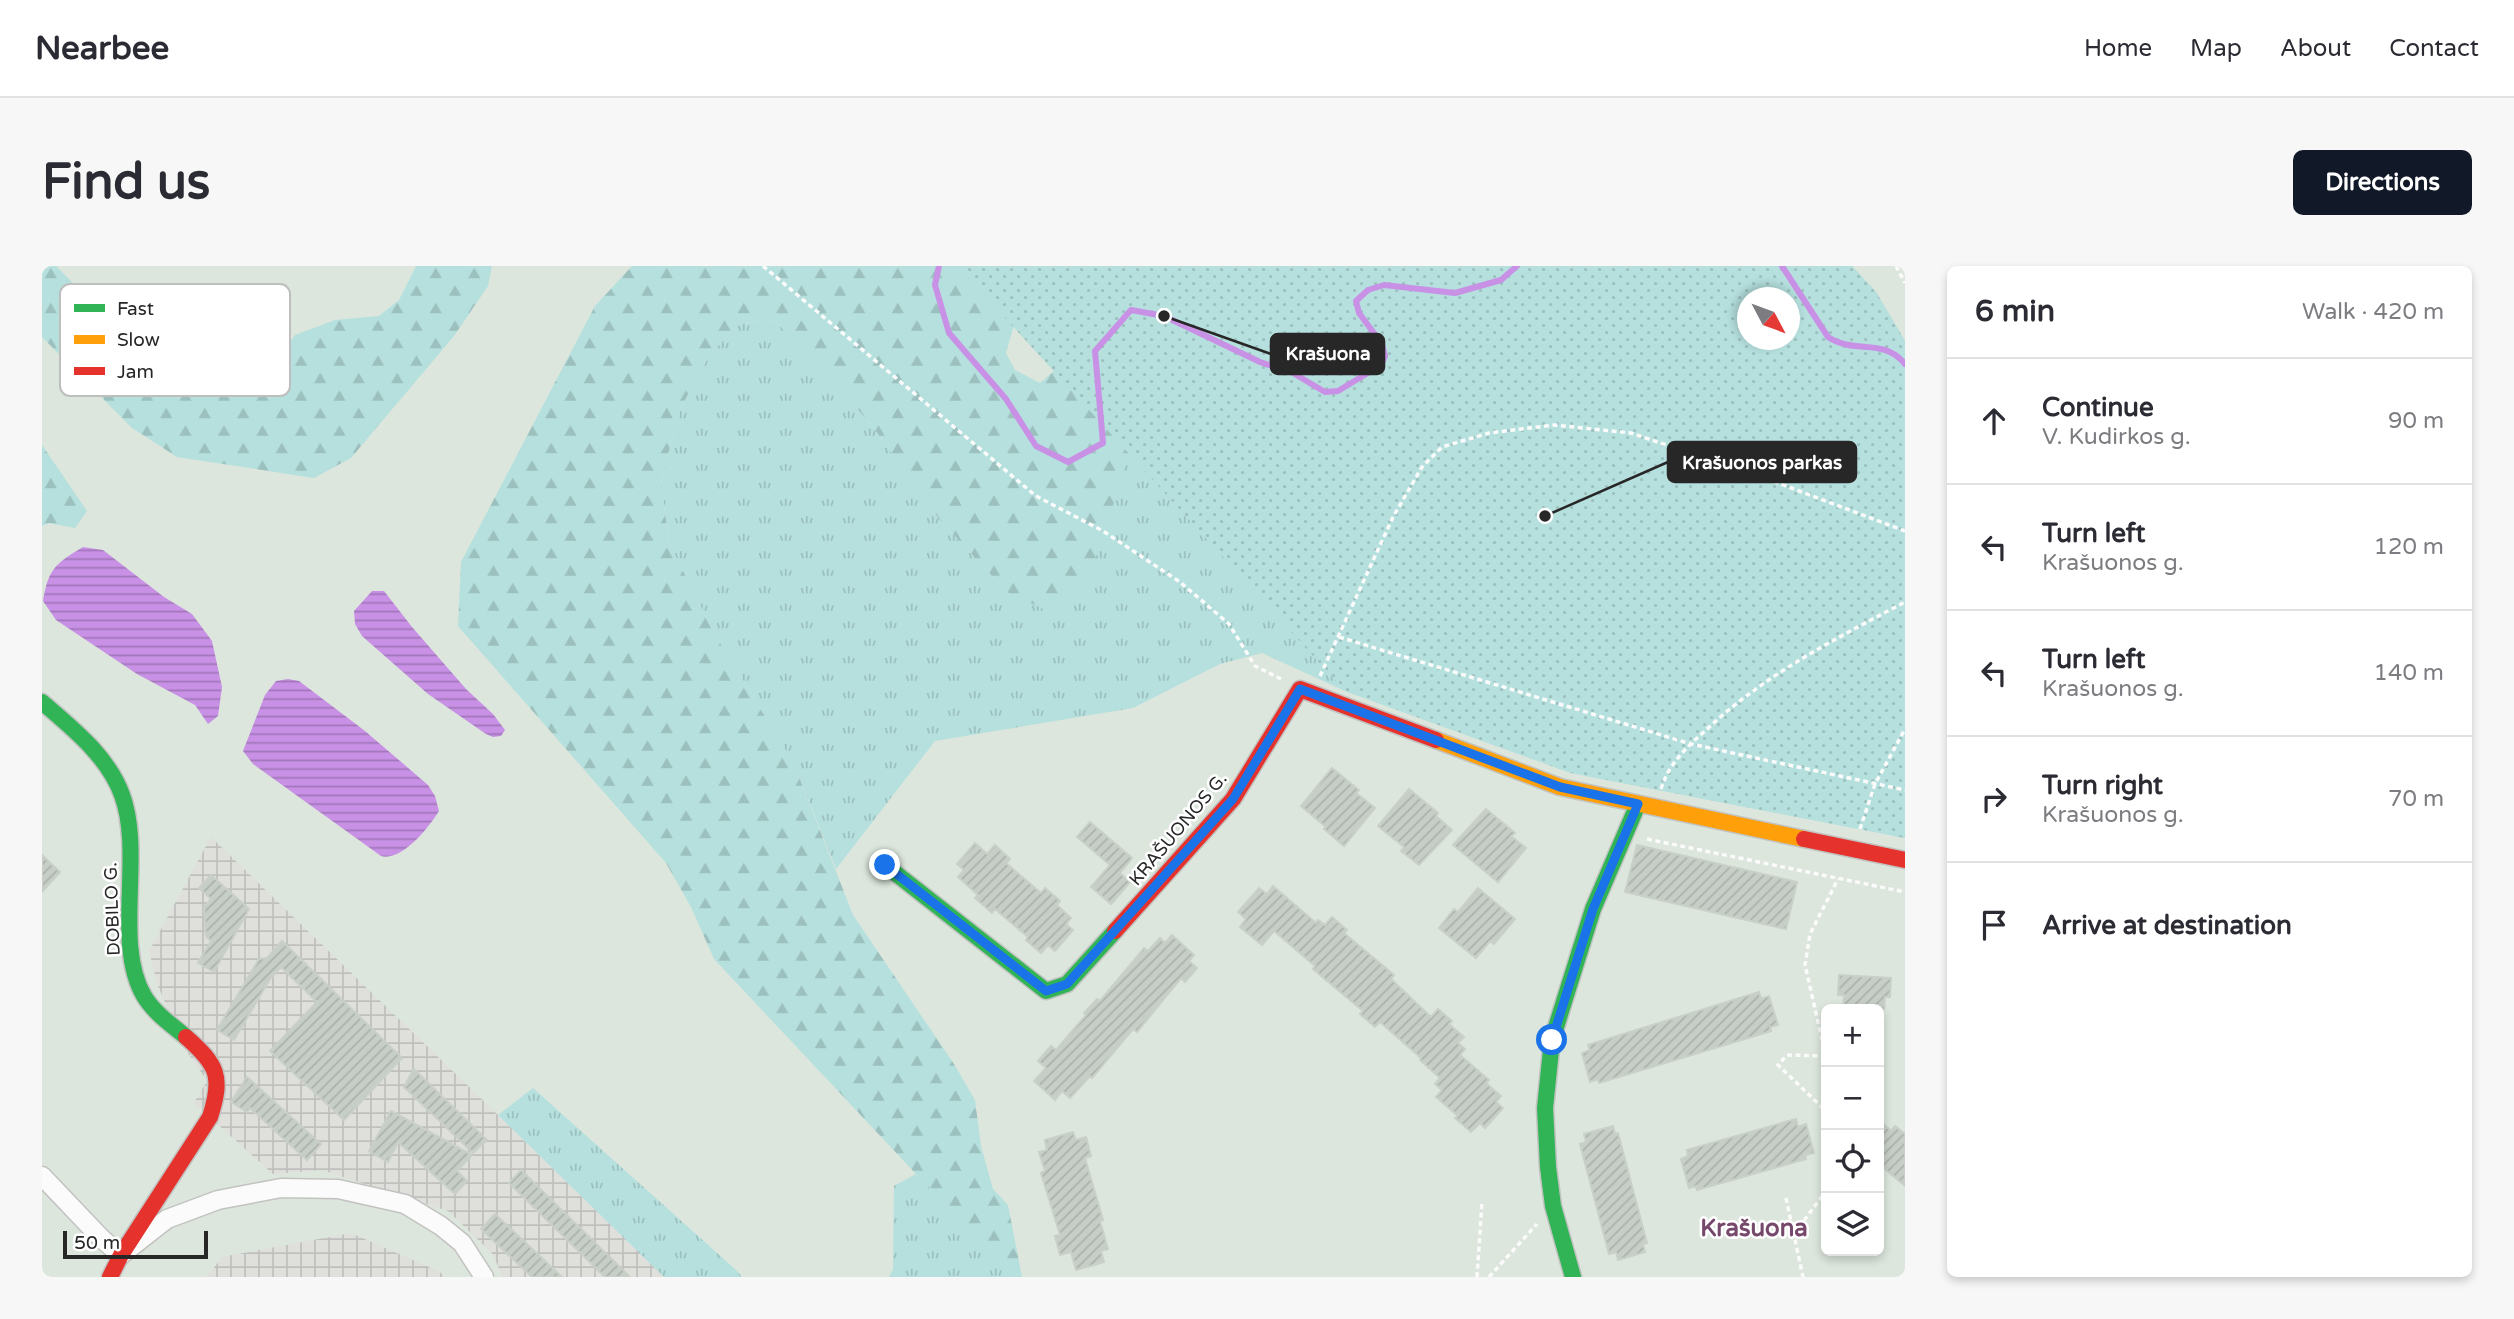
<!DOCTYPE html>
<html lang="en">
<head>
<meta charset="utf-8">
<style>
  body { margin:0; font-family:"Varela Round",sans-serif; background:#f7f7f7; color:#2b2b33 }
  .controls { position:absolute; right:21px; bottom:21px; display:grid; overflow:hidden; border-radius:10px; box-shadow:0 4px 10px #0003 }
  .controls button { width:63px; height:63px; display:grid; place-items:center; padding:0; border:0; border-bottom:2px solid #e1e1e2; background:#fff; color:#2b2b33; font:35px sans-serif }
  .compass { position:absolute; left:1695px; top:21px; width:63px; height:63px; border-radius:50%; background:#fff; box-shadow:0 4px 10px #0003; rotate:131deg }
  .scale { position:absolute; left:21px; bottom:18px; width:145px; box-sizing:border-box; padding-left:7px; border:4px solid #272727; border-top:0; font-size:19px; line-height:24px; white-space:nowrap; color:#272727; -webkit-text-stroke:5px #fff; paint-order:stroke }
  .stop { position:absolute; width:21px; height:21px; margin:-16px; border:5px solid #1a73e8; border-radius:50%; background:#fff }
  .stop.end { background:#1a73e8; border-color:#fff; box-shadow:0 2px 7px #0008 }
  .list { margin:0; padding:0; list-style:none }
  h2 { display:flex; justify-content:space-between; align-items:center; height:91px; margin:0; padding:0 28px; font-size:30px }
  h2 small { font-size:23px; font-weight:400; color:#7c7c81 }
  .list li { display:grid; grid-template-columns:46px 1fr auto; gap:21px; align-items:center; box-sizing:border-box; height:126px; padding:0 28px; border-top:2px solid #e1e1e2 }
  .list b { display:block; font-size:26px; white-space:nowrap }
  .list p { margin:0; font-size:23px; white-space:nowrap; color:#7c7c81 }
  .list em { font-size:23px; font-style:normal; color:#7c7c81 }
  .icon { flex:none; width:38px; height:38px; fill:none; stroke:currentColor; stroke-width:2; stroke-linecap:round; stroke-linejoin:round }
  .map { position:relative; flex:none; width:1863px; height:1011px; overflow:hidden; border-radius:10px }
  header { display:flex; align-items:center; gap:42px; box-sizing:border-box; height:98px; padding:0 35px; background:#fff; border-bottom:2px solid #e1e1e2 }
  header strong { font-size:33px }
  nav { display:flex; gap:38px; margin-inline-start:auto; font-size:24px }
  .intro { display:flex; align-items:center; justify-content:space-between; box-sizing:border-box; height:168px; padding:0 42px }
  h1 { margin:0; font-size:49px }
  .button { padding:18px 32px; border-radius:10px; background:#111827; color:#fff; font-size:24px; font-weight:700 }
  main { display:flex; gap:42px; padding:0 42px }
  aside { flex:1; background:#fff; border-radius:10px; box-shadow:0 4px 10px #0003 }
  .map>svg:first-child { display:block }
</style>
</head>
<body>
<header>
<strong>Nearbee</strong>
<nav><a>Home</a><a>Map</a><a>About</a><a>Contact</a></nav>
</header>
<div class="intro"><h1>Find us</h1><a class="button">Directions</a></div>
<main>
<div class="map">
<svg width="1863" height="1011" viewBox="0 0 1863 1011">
  <defs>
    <pattern id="industrial-grid" width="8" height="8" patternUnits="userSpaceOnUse" patternTransform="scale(1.75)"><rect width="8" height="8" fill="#dfdfdc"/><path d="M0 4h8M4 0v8" fill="none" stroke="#bfbfbd"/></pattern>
    <pattern id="grass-tufts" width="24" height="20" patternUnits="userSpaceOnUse" patternTransform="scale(1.75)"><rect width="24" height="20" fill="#b5e0de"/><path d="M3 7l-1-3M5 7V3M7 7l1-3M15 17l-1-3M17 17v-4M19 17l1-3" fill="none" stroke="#9cc0be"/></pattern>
    <pattern id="forest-firs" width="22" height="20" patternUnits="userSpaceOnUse" patternTransform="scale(1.75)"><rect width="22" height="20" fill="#b5e0de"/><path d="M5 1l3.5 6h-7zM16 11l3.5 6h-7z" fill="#9cc0be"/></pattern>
    <pattern id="park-dots" width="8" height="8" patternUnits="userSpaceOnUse" patternTransform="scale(1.75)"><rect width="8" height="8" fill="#b5e0de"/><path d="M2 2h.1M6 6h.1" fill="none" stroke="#9cc0be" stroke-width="1.8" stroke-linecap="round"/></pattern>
    <pattern id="water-rules" width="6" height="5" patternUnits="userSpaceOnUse" patternTransform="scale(1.75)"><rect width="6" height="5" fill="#c891e6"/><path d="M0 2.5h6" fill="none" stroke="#a276ba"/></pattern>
    <pattern id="building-hatch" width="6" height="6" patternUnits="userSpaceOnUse" patternTransform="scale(1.75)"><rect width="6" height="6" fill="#c7cec7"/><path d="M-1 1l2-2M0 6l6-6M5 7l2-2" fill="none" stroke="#abb1ab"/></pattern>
  </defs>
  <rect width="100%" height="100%" fill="#dce6dc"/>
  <path fill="url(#industrial-grid)" d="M 169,571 L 456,849 L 622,1011 L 461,1011 L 450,987 L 406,945 L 280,904 L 231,908 L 152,837 L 165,815 L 143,783 L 116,720 L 107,685 Z
    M 309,967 L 398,1006 L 402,1011 L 165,1011 L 180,991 Z"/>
  <path fill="url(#grass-tufts)" fill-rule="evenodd" d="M 1810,0 L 1834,26 L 1863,75 L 1863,572 L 1529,507 L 1303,425 L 1220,387 L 1178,398 L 1091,442 L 893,475 L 794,603 L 752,498 L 672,367 L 627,277 L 619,217 L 637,145 L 668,88 L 698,57 L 732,54 L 781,103 L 831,161 L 897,253 L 965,326 L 1099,143 ZM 1706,32 L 1748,32 L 1748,74 L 1706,74 Z
    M 491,822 L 694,1004 L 700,1011 L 622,1011 L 456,849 Z
    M 874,908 L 978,1011 L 847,1011 L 851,1003 L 852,920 Z"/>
  <path fill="url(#forest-firs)" d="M 0,0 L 14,0 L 67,54 L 136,106 L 196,123 L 231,115 L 238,90 L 253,69 L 293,54 L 337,50 L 357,34 L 374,0 L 450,0 L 446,20 L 412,70 L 309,192 L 272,212 L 135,191 L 90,162 L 0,71 Z
    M 590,0 L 1009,0 L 981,27 L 964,87 L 973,104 L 998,117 L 1029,90 L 1426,0 L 1099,143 L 1078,218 L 1044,321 L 1006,345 L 965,326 L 897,253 L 831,161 L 781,103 L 732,54 L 698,57 L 668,88 L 637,145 L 619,217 L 627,277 L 672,367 L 752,498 L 811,649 L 912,798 L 933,834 L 939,880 L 951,923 L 966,939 L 980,1011 L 978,1011 L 874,908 L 672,693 L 649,641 L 624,597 L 416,360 L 419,296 L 553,40 Z
    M 0,179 L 45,245 L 33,262 L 7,257 L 0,260 Z"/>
  <path fill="url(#park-dots)" fill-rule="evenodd" d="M 916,0 L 1810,0 L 1834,26 L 1863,75 L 1863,572 L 1529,507 L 1303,425 ZM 1706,32 L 1748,32 L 1748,74 L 1706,74 Z"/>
  <path fill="url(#water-rules)" d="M 41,281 L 61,284 L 122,331 L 150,348 L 170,375 L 180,421 L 176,450 L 166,458 L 153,439 L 95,408 L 14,354 L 1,335 C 6,303 14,297 41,281 Z
    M 330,325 L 342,325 L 370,361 L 424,423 L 451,448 L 463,464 L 459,470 L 451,471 L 444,468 L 386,428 L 320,370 L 313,358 L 312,345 Z
    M 246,413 L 257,415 L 323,465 L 386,519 L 393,530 L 397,545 C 387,561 360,596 339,590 L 211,498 L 201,485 L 223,429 L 234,415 Z"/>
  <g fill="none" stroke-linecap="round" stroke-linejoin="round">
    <path stroke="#c891e6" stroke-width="6" d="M 897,0 L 893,19 L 907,67 L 964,133 L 994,180 L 1026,196 L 1061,177 L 1053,85 L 1089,44 L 1122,50 L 1218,96 L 1251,107 L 1283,126 L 1296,125 L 1339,99 L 1343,90 L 1340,78 L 1317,47 L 1314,35 L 1326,24 L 1342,19 L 1413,27 L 1459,14 L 1475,0
      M 1740,0 L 1786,71 C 1813,89 1841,71 1863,98"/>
  </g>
  <path fill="url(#building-hatch)" stroke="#c8d0c8" stroke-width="2" d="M 1290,502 L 1317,524 L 1314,527 L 1333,542 L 1302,580 L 1282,563 L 1284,561 L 1259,540 Z
    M 1367,523 L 1396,547 L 1394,550 L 1410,564 L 1377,599 L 1359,585 L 1362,581 L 1336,560 Z
    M 1444,543 L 1473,567 L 1469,570 L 1484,582 L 1456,616 L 1411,579 Z
    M 1048,556 L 1090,592 L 1078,607 L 1088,616 L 1069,638 L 1049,621 L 1068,599 L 1035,571 Z
    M 933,577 L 945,588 L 953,579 L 968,593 L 964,597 L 999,627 L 1003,622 L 1018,635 L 1015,639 L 1029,652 L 1024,658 L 1031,664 L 1013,685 L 1006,679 L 999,687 L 984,674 L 986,671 L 953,643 L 950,647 L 933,632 L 936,629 L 916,611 L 922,604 L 915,598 Z
    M 1595,579 L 1755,616 L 1744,663 L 1583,626 Z
    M 0,589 L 18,606 L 0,626 Z
    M 169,609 L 207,643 L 172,706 L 156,697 L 169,675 L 164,670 L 162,641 L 169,633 L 157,622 Z
    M 1231,620 L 1274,657 L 1276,654 L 1283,659 L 1290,651 L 1305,664 L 1302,667 L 1352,709 L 1349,713 L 1389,751 L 1396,743 L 1410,755 L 1407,758 L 1422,771 L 1416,777 L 1423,783 L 1418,789 L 1447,814 L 1444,817 L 1459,830 L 1454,836 L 1461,842 L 1443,862 L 1438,857 L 1429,866 L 1413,852 L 1416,850 L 1394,831 L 1400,824 L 1393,818 L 1398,812 L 1378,794 L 1379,792 L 1338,756 L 1333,761 L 1318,748 L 1321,745 L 1271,703 L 1273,700 L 1232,665 L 1220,679 L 1198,661 L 1204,653 L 1196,646 L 1217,622 L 1225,628 Z
    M 1436,622 L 1473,653 L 1452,678 L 1448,675 L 1434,692 L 1397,662 L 1412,643 L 1416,646 Z
    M 1130,669 L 1152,689 L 1147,695 L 1155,702 L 1143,716 L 1139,712 L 1095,766 L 1091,763 L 1050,812 L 1048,810 L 1028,832 L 1020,825 L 1013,834 L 992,815 L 1004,802 L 996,795 L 1009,780 L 1014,784 L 1044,749 L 1042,747 L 1055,733 L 1058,735 L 1102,682 L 1106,685 L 1118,672 L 1123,677 Z
    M 240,675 L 360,792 L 302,854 L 228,785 L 275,736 L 239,701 L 228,713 L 192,774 L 175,764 L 217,693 L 225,692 Z
    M 1797,709 L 1849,712 L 1848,731 L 1843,731 L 1842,743 L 1801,743 L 1802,729 L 1796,729 Z
    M 1717,726 L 1719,733 L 1727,730 L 1736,759 L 1728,761 L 1729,765 L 1557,817 L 1556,813 L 1548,816 L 1540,787 L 1548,784 L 1546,779 Z
    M 372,803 L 445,874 L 431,887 L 362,821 Z
    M 205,811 L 279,878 L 265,894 L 208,842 L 205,846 L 189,836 Z
    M 349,845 L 430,889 L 415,905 L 425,915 L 413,928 L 356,876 L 346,896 L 327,885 Z
    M 1754,853 L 1756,861 L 1764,858 L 1772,887 L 1763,889 L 1764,893 L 1655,924 L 1654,920 L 1647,922 L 1639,893 L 1646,890 L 1645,884 Z
    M 1837,854 L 1849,865 L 1853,860 L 1863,868 L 1863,920 L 1837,898 Z
    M 1571,860 L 1573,868 L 1576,867 L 1605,977 L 1601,978 L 1603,986 L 1576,994 L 1574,986 L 1567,988 L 1538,878 L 1544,876 L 1542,868 Z
    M 1031,866 L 1034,874 L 1044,871 L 1049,890 L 1043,892 L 1061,954 L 1058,955 L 1066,983 L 1059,985 L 1062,996 L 1034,1004 L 1029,986 L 1018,989 L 1013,970 L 1018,969 L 999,907 L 1003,905 L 997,886 L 1005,884 L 1003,874 Z
    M 479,904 L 588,1011 L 563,1011 L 467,917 Z
    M 453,948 L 520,1011 L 490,1011 L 439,963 Z"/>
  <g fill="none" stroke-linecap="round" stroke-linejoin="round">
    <g stroke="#c2c3c1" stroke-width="21">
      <path id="street" d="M 0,910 L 60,973 L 79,989 L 125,953 L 176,934 L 239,922 L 296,923 L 363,938 L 399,960 L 420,977 L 442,1011"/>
    </g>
    <g stroke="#c2c3c1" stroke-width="19">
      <path id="fast" d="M 0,436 C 30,462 66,490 80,529 C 102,588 71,677 102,730 C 112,747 130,759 144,771
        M 843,599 L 1004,725 L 1025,718 L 1073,665
        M 1531,1011 L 1511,940 L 1506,901 L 1503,842 L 1510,774 L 1551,643 L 1596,538"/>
    </g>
    <g stroke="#c2c3c1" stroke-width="19">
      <path id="slow" d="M 1394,474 L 1518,521 L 1762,573"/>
    </g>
    <g stroke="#c2c3c1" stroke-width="19">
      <path id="jam" d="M 1762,573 L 1863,594
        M 1073,665 L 1191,533 L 1258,423 L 1394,474
        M 68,1011 L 79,989 L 168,851 C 181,811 176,799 144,771"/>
    </g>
    <path stroke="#fafbfa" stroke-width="3.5" stroke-dasharray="5 3.5" stroke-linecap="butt" d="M 721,0 L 994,230 L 1061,265 L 1138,316 L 1187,358 L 1213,400 L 1241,414
      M 1854,0 L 1863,17
      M 1297,371 L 1649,478 L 1863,524
      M 1278,410 L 1351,251 L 1380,201 L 1400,181 L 1447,167 L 1512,159 L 1589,167 L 1731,215 L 1863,265
      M 1619,523 C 1627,497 1645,481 1664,464 C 1722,409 1793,373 1863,336
      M 1818,563 L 1833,518 L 1863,463
      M 1605,573 L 1863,626
      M 1784,790 L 1745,789 L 1736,799 L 1784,845
      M 1784,791 L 1763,699 L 1768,668 L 1796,613
      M 1837,804 L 1838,805
      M 1744,932 L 1761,1011
      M 1752,968 L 1784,925
      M 1435,1011 L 1440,936
      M 1447,1011 L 1495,958"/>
    <use href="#street" stroke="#fafbfa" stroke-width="18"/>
    <use href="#fast" stroke="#30b455" stroke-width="16"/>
    <use href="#slow" stroke="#ff9f0a" stroke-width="16"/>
    <use href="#jam" stroke="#e5322d" stroke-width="16"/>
  </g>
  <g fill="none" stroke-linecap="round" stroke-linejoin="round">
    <path stroke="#1a73e8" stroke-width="9" d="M 843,599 L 1004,725 L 1025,718 L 1191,533 L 1258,423 L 1518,521 L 1596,538 L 1551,643 L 1510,774"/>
  </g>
  <g text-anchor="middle" stroke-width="5" stroke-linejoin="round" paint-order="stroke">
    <g font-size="18" fill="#272727" stroke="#fff">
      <text transform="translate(1136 563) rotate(-50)" y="6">KRAŠUONOS G.</text>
      <text transform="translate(70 643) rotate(-92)" y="6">DOBILO G.</text>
    </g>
    <g font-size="24" font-weight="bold" fill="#76496c" stroke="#fff">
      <text x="1712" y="970">Krašuona</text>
    </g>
  </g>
  <rect x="18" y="18" width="230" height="112" rx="10" fill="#fff" stroke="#bebebe" stroke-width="2"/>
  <rect x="32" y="38" width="31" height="8" fill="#30b455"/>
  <rect x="32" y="69" width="31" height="9" fill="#ff9f0a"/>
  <rect x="32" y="101" width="31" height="8" fill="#e5322d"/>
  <g font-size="19" fill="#272727">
    <text x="75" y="49">Fast</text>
    <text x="75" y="80">Slow</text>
    <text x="75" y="112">Jam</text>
  </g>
  <path fill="none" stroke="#272727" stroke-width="2.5" d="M1122 50L1229 88M1503 250L1626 196"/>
  <g fill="#272727" stroke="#fff" stroke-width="2.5">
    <circle cx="1122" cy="50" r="7"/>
    <circle cx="1503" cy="250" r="7"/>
  </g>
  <g fill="#272727" stroke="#272727" stroke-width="2.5">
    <rect x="1229" y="68" width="113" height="40" rx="7"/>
    <rect x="1626" y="176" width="188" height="40" rx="7"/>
  </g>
  <g font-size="19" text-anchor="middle" font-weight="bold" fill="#fff">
    <text x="1286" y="94">Krašuona</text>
    <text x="1720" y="203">Krašuonos parkas</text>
  </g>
</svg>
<div class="controls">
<button>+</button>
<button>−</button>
<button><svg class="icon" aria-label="locate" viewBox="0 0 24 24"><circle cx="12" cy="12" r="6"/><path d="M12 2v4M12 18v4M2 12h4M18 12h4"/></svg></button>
<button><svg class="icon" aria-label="layers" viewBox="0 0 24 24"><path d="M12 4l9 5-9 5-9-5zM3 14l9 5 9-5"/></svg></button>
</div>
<svg class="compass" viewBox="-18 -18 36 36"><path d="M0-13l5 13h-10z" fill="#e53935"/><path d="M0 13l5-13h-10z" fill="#7c7c81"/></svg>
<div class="scale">50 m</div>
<div class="stop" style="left:1510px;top:774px"></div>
<div class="stop end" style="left:843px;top:599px"></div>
</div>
<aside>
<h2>6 min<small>Walk · 420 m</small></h2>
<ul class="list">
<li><svg class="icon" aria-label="ahead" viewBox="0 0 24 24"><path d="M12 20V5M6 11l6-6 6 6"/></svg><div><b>Continue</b><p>V. Kudirkos g.</p></div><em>90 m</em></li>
<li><svg class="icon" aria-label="left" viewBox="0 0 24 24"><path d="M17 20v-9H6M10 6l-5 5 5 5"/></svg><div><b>Turn left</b><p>Krašuonos g.</p></div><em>120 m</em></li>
<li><svg class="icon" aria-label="left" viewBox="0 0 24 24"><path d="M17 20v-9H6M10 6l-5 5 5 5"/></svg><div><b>Turn left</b><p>Krašuonos g.</p></div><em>140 m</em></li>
<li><svg class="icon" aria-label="right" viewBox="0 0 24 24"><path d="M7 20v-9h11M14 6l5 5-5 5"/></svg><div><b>Turn right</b><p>Krašuonos g.</p></div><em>70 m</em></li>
<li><svg class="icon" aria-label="arrive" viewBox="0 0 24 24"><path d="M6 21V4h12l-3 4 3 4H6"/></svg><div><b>Arrive at destination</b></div></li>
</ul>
</aside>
</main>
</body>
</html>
